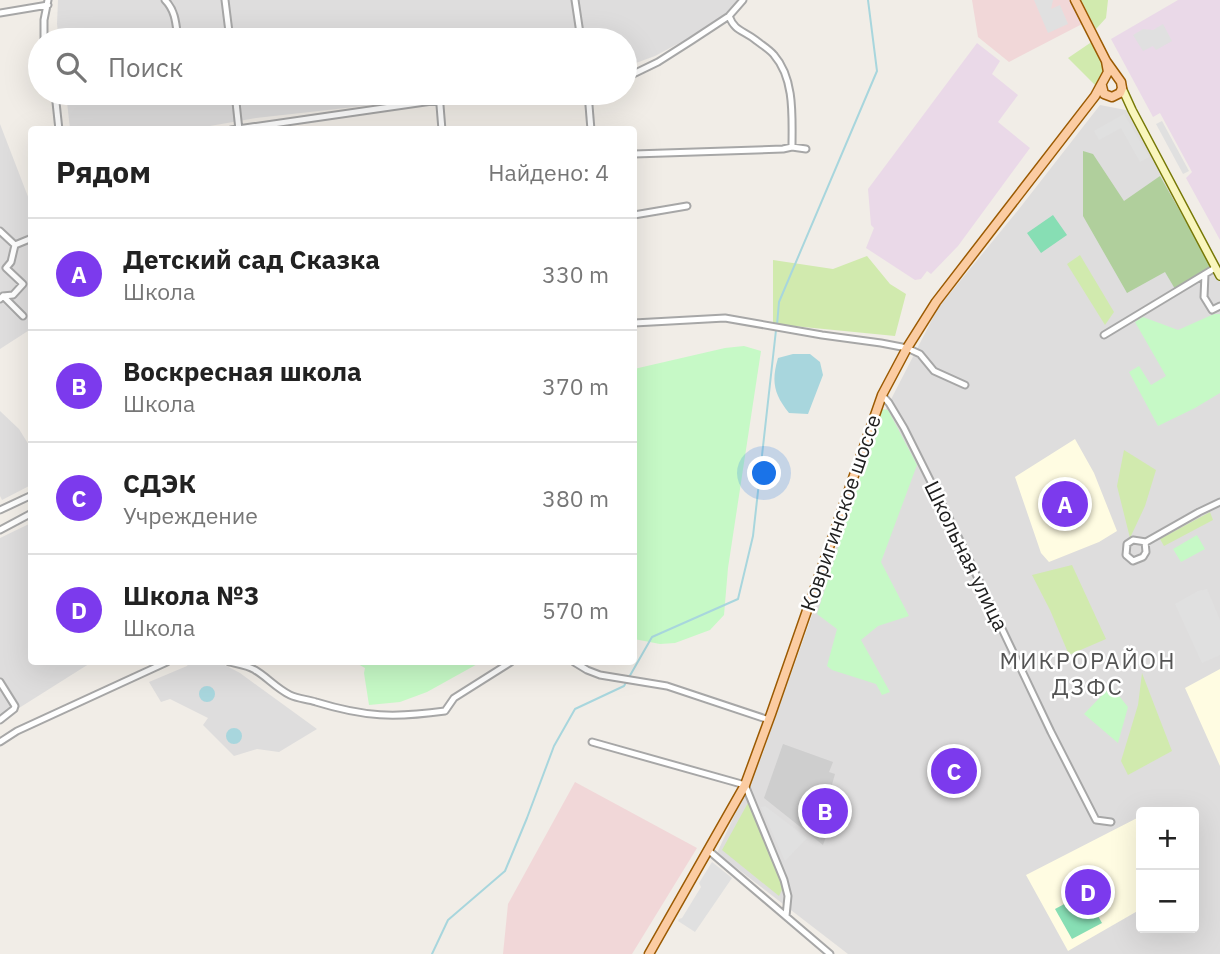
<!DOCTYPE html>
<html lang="ru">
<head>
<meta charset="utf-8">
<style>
  body { margin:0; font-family:"IBM Plex Sans",sans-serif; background:#f6f6f6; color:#222 }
  .controls { position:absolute; right:21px; bottom:21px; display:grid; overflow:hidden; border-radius:7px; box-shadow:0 7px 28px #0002 }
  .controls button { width:63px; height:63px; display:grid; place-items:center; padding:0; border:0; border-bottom:2px solid #e0e0e0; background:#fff; color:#222; font:35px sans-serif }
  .you { position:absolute; left:765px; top:474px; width:24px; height:24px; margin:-18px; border:5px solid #fff; border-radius:50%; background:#1a73e8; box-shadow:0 0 0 10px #1a73e833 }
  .badge { display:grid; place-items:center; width:46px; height:46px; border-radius:50%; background:#7c3aed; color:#fff; font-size:23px; font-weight:700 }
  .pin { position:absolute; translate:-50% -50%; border:4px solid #fff; box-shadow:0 2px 7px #0006 }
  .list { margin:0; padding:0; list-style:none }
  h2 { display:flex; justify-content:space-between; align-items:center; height:91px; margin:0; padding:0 28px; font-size:30px }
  h2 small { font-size:23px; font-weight:400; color:#767676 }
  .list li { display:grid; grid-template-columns:46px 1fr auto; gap:21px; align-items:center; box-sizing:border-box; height:112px; padding:0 28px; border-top:2px solid #e0e0e0 }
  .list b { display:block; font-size:26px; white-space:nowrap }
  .list p { margin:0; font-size:23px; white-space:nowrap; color:#767676 }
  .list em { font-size:23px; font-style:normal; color:#767676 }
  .icon { flex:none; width:38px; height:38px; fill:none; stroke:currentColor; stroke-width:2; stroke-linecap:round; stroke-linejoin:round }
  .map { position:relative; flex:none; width:1220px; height:954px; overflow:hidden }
  .search { position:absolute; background:#fff; box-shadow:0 7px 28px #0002; left:28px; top:28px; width:609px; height:77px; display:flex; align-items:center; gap:18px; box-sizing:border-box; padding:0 24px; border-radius:38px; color:#767676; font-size:26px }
  .panel { position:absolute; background:#fff; box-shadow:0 7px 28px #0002; left:28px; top:126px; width:609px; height:539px; border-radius:7px }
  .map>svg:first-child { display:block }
</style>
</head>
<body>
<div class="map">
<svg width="1220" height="954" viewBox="0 0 1220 954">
  <rect width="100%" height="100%" fill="#f1ede7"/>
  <path fill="#dedddd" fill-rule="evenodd" d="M 58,0 L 744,0 L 732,15 L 655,56 L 625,67 L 625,40 L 59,40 L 57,24 Z
    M 66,93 L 480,93 L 256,118 L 187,130 L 70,129 Z
    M 1100,105 L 1126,110 L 1170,185 L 1220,279 L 1220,954 L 848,954 L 717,853 L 761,758 L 885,411 L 938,308 L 1019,209 ZM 1141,812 L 1194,812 L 1194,928 L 1141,928 Z
    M 0,124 L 32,207 L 31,329 L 0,349 Z
    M 0,411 L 19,429 L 32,450 L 31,485 L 2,500 L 0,496 Z
    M 31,523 L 32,662 L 92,662 L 0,720 L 0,538 Z
    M 190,662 L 219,662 L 240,673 L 317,729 L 279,752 L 257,749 L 234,756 L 203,725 L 208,718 L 170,699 L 161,702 L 149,682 L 187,666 Z"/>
  <path fill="#f1d7d8" d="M 972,0 L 1072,0 L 1084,23 L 1009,62 L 978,37 Z
    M 575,782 L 697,848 L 632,954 L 503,954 L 508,904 Z"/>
  <path fill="#ead9e8" d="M 1178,0 L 1220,0 L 1220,240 L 1186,178 L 1192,172 L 1160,113 L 1153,117 L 1111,39 Z
    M 977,43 L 1000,61 L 992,74 L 1018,95 L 998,122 L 1030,148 L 958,246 L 931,274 L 927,271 L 921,279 L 915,280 L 866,248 L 874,228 L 871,225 L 868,189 Z"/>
  <path fill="#fffce2" d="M 1075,439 L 1094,473 L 1117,531 L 1099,542 L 1049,562 L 1041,553 L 1015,477 Z
    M 1220,669 L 1220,766 L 1185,688 Z
    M 1141,816 L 1141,909 L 1068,951 L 1026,875 Z"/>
  <path fill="#cecece" d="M 783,744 L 833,762 L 829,772 L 835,774 L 831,788 L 842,792 L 823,845 L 764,798 Z"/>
  <path fill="#d1eaae" d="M 1081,0 L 1108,0 L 1106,18 L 1096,29 Z
    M 1093,41 L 1105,68 L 1096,86 L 1068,58 Z
    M 1080,255 L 1114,312 L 1105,325 L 1067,264 Z
    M 867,256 L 890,284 L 906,294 L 895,336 L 773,324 L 773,260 L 833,269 Z
    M 1124,450 L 1156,470 L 1145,506 L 1130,538 L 1117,486 Z
    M 1210,512 L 1213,520 L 1164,546 L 1160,539 Z
    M 1072,565 L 1106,639 L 1069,655 L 1050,610 L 1032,575 Z
    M 1142,673 L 1172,751 L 1128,775 L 1121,761 L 1138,705 Z
    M 749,801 L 783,888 L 779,896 L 722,850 Z"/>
  <path fill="#b0cf9c" d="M 1083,151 L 1093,154 L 1124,201 L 1160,176 L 1211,266 L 1175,289 L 1165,272 L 1127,293 L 1083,216 Z"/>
  <path fill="#c6f9c6" d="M 1214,314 L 1220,314 L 1220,393 L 1195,408 L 1158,426 L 1129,372 L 1139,366 L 1151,385 L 1166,376 L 1135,322 L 1143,317 L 1178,330 Z
    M 744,346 L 761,351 L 728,568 L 724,615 L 710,630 L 675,643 L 660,644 L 634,639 L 634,369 L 725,348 Z
    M 882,409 L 888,410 L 917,465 L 881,562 L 909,616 L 878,626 L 861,640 L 890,692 L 882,695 L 876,684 L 832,670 L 827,666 L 837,629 L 817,614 Z
    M 1197,535 L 1205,549 L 1181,562 L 1173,549 Z
    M 360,662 L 481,662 L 427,692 L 400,702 L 369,705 L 364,673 L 365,668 L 358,664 Z
    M 1111,686 L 1128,707 L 1118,743 L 1084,714 Z"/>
  <path fill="#87deb4" d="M 1053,215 L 1067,235 L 1041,253 L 1027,233 Z
    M 1085,893 L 1102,923 L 1072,939 L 1055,909 Z"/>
  <path fill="#e0e0e0" d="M 1034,0 L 1053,0 L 1051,9 L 1060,5 L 1068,24 L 1048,33 Z
    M 1163,24 L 1172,41 L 1156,50 L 1153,46 L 1143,51 L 1133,35 L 1143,29 L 1153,30 Z
    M 1124,114 L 1149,157 L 1140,162 L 1121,128 L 1099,140 L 1094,131 Z
    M 1162,121 L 1189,171 L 1183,174 L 1156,124 Z
    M 1207,589 L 1220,620 L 1220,655 L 1202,663 L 1175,604 L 1198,591 Z
    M 765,806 L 807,838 L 785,861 L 761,807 Z
    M 712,862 L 732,878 L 695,932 L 678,921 L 679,919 L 682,918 L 701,887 L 699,883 Z"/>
  <path fill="#a8d6dd" d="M 793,354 L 810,354 L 820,362 L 823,375 L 808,414 L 789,413 C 774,394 771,382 778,358 Z
    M199 694a8 8 0 1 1 16 0a8 8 0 1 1-16 0Z
    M226 736a8 8 0 1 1 16 0a8 8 0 1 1-16 0Z"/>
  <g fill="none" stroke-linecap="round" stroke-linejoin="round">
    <path stroke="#a8d6dd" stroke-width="2" d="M 777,325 L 779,302 L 877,71 L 868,0
      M 432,954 L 448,920 L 505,871 L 527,818 L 554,746 L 575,709 L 624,686 L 652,637 L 738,599 L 753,536 L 776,330"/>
    <g stroke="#a7a7a7" stroke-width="9">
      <path id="street" d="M 165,0 C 176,11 176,25 178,40
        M 225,0 L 230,40
        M 575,0 L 581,40
        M 0,13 L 48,5
        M 729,16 C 735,32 744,30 757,41 C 762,45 770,50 774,55 C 795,79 792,117 792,147
        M 44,40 L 44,20 L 48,0
        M 349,40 L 404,33
        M 625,78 L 658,62 L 691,41 L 729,16 L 743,0
        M 55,93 L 59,130
        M 235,93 L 239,130
        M 439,93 L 442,130
        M 588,93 L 591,130
        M 231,130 L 439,100 L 498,93
        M 634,154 L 783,149 L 792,147 L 806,149
        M 634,215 L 687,206
        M 0,231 L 15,245 L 32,238
        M 1205,274 L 1204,297 L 1212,310 L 1220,306
        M 3,296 L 23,316
        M 0,299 L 3,296 L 13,295 L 23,284 L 6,268 L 11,262 L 15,245
        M 634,323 L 725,318 L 822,335 L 881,343 L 907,348 L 920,354 L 934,371 L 965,385
        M 1104,335 L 1215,268
        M 882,395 L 889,403 L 904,428 L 954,528 L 1051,732 L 1096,820 L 1111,822
        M 0,510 L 32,495
        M 0,530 L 32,513
        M 1145,542 L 1146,552 L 1143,557 L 1133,561 L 1126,555 L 1127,544 L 1133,540 L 1146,542 L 1199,512 L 1220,502
        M 229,662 C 237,664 247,665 255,670 C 267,677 276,688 290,695 C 298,699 307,699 316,702 C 365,717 394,718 445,711 L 454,698 L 511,662
        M 574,662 L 587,670 L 600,675 L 667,686 L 769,720
        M 0,682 L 15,706 L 14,709 L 0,720
        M 0,742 L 17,731 L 167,662
        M 592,742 L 745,785 L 784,880 L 788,896 L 786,916
        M 708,850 L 830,954"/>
    </g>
    <g stroke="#777906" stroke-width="10">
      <path id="secondary" d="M 1122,88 L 1132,110 L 1220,276"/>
    </g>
    <g stroke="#9b5a02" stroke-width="11">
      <path id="primary" d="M 1075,0 L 1106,61 L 1121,82 L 1122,88 L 1120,93 L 1112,97 L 1104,94 L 1102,86
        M 649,954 L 745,785 L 771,714 L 882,395 L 907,348 L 936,302 L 1095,96 L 1108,72 L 1106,61"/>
    </g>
    <use href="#street" stroke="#fff" stroke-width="5"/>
    <use href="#secondary" stroke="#f9f6bd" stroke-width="7"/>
    <use href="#primary" stroke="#fbcca2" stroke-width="8"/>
  </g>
  <g text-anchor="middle" stroke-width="5" stroke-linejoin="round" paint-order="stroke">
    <g font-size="21" fill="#202020" stroke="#fff">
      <text transform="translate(841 513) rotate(-71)" y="7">Ковригинское шоссе</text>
      <text transform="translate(966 556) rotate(64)" y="7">Школьная улица</text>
    </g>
    <g font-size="23" letter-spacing="2" fill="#535353" stroke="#fff">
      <text x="1088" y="669">МИКРОРАЙОН<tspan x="1088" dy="26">ДЗФС</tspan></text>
    </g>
  </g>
</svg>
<div class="controls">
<button>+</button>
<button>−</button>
</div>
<div class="you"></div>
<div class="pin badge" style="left:1065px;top:504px">A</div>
<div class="pin badge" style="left:825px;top:811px">B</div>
<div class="pin badge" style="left:954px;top:771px">C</div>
<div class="pin badge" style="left:1088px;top:892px">D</div>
<div class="search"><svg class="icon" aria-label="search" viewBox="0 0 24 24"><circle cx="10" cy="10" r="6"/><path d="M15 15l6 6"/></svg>Поиск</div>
<section class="panel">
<h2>Рядом<small>Найдено: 4</small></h2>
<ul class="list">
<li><span class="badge">A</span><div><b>Детский сад Сказка</b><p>Школа</p></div><em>330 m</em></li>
<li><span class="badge">B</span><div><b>Воскресная школа</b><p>Школа</p></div><em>370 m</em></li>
<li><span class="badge">C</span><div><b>СДЭК</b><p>Учреждение</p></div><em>380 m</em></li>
<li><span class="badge">D</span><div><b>Школа №3</b><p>Школа</p></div><em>570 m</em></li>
</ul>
</section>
</div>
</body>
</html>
